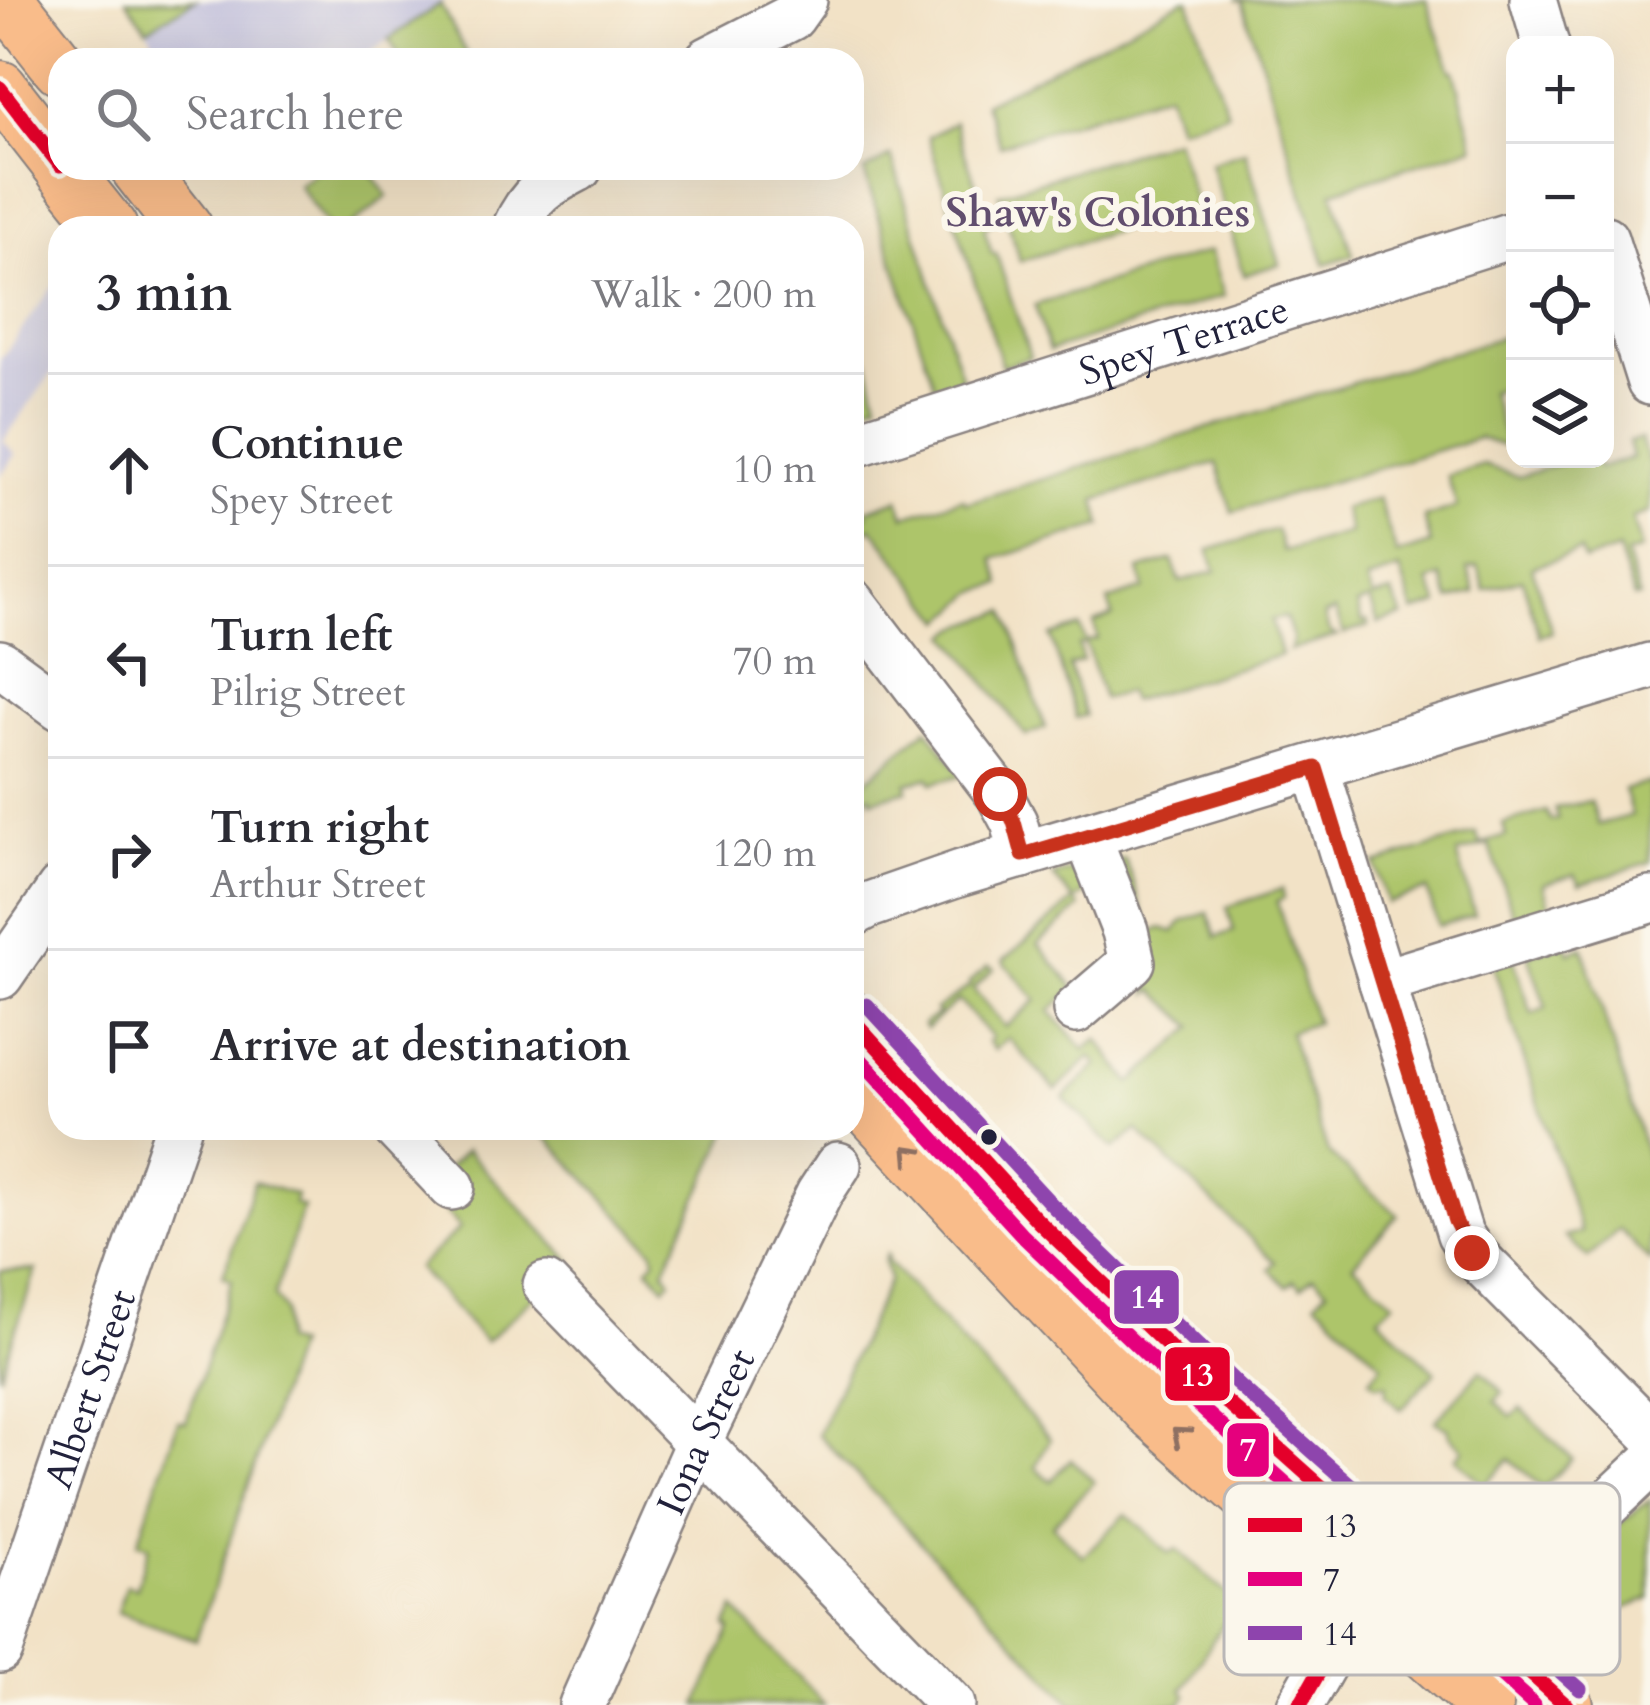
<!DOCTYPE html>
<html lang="en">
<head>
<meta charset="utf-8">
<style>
  body { margin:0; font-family:Cardo,serif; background:#f7f7f7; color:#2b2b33 }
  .controls { position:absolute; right:36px; top:36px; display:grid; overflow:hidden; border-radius:24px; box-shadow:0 12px 48px #0002 }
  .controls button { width:108px; height:108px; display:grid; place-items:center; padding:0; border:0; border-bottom:3px solid #e1e1e2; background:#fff; color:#2b2b33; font:60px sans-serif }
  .stop { position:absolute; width:36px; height:36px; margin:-27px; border:9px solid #c8321e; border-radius:50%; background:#fff }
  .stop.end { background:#c8321e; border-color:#fff; box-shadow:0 3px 12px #0008 }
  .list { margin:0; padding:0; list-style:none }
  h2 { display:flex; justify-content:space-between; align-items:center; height:156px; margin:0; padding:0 48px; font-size:51px }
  h2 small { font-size:39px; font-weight:400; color:#7c7c81 }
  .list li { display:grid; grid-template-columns:78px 1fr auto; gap:36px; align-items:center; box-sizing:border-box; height:192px; padding:0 48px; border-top:3px solid #e1e1e2 }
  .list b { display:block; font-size:45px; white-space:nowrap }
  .list p { margin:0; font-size:39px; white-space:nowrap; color:#7c7c81 }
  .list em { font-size:39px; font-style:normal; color:#7c7c81 }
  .icon { flex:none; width:66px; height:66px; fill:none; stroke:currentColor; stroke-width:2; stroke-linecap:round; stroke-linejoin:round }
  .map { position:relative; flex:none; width:1650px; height:1705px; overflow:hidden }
  .search { position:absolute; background:#fff; box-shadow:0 12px 48px #0002; left:48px; top:48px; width:816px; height:132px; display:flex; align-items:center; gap:30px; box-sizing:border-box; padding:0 42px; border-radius:36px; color:#7c7c81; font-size:45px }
  .panel { position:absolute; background:#fff; box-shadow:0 12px 48px #0002; left:48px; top:216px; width:816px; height:924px; border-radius:36px }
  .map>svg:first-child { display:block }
</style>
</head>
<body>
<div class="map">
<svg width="1650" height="1705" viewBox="0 0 1650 1705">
  <rect width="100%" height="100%" fill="#fbf7ec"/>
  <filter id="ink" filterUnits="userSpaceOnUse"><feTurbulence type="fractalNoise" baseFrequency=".00833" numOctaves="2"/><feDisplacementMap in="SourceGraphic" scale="24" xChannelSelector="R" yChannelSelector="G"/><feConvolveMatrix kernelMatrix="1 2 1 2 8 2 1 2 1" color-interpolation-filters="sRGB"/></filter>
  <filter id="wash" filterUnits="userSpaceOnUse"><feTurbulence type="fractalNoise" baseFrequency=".004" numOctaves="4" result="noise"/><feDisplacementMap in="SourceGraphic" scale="48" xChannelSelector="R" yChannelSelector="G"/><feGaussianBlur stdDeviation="2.7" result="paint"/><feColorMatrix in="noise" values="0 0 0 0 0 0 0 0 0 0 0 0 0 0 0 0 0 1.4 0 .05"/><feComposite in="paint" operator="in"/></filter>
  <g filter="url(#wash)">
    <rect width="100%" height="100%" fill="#f2e2c6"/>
    <path fill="#c3c1db" d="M 195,0 L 446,0 L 359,60 L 167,60 L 147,29 Z
      M 58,279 L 60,362 L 3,441 L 16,454 L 0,476 L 0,360 Z"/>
    <path fill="#adc56a" stroke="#687452" stroke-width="3" d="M 126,0 L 195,0 L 147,29 Z
      M 1184,0 L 1189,0 L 1227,112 L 1178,127 L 1167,92 L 1000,145 L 984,103 Z
      M 1236,0 L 1426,0 L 1451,70 L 1454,70 L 1474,146 L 1333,191 L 1353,255 L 1325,264 L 1242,1 Z
      M 440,4 L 470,60 L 401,60 L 389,39 Z
      M 954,122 L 990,225 L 984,228 L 992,254 L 996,253 L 1030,357 L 1002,366 L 928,137 Z
      M 1175,139 L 1196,206 L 1020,261 L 999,194 Z
      M 1245,151 L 1280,264 L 1244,275 L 1210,163 Z
      M 891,156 L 962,379 L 935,387 L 864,172 Z
      M 320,168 L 368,168 L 388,196 L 348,228 L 329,228 L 298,185 Z
      M 1210,251 L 1224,296 L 1049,351 L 1035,305 Z
      M 852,318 L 861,331 L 878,401 L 852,410 L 852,374 L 856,372 Z
      M 1515,333 L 1515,384 L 1490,392 L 1507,447 L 1478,438 L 1232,512 L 1217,463 L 1096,500 L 1102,526 L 994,559 L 1002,584 L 976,592 L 944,621 L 872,527 L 865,531 L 856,519 L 868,516 L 866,510 L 899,499 L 905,516 L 963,498 L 966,503 Z
      M 1641,439 L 1650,468 L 1650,512 L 1632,518 L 1641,550 L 1626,555 L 1639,597 L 1634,598 L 1618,550 L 1584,561 L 1580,551 L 1532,567 L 1552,632 L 1540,636 L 1522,579 L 1485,590 L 1478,566 L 1468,569 L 1475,593 L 1450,600 L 1442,577 L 1429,582 L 1439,604 L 1414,612 L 1400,570 L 1367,581 L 1373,598 L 1392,593 L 1403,616 L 1378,623 L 1370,600 L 1357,605 L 1362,622 L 1367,621 L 1369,626 L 1344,634 L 1335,611 L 1324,615 L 1329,632 L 1337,636 L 1289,651 L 1293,641 L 1285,617 L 1271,620 L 1281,655 L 1130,701 L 1126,692 L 1103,699 L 1086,644 L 1079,645 L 1082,661 L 1069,666 L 1085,716 L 1076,718 L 1051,636 L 1080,627 L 1086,642 L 1098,639 L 1094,623 L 1113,616 L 1108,601 L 1144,589 L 1139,570 L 1172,560 L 1180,582 L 1216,571 L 1209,550 L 1276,530 L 1283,552 L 1350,533 L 1343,509 L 1378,498 L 1397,555 L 1431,544 L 1424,518 L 1457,507 L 1447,476 L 1484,465 L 1519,477 L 1575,459 L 1594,459 L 1598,468 L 1632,458 L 1628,442 Z
      M 1006,611 L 1045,728 L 1026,736 L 949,635 L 959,627 Z
      M 927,728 L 962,775 L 932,783 L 929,777 L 907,783 L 908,790 L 872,800 L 871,795 L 865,796 L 866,802 L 852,806 L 852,793 Z
      M 1650,782 L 1650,862 L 1580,884 L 1575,874 L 1543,884 L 1553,919 L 1518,929 L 1489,844 L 1457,854 L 1475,915 L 1438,926 L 1427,890 L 1387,903 L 1375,864 L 1476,833 L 1480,844 L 1506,836 L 1503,824 L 1546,811 L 1551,821 L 1558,819 L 1555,808 L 1590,801 L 1598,825 L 1632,815 L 1624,790 Z
      M 1125,859 L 1150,932 L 1162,928 L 1174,932 L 1183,921 L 1208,913 L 1216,937 L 1234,931 L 1227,907 L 1282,889 L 1284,898 L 1277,902 L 1316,1023 L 1289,1032 L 1328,1153 L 1398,1215 L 1353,1264 L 1394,1302 L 1379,1317 L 1435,1372 L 1401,1409 L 1386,1395 L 1387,1384 L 1375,1384 L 1370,1379 L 1382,1364 L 1316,1301 L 1327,1289 L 1314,1276 L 1301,1287 L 1295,1280 L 1287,1286 L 1269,1269 L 1275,1262 L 1137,1130 L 1114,1149 L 1064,1098 L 1098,1065 L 1091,1057 L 1056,1090 L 1008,1038 L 995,1050 L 988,1042 L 992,1038 L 958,1000 L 926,1029 L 923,1024 L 938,1014 L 935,1010 L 970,986 L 969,983 L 988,966 L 994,969 L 973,989 L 1005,1027 L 1037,1000 L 1003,961 L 1074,901 L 1053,876 L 1089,866 L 1095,888 L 1075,900 L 1080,908 L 1038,944 L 1075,988 L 1050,1011 L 1085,1050 L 1098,1039 L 1131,1083 L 1194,1027 L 1154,990 L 1149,994 L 1139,922 L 1116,861 Z
      M 1565,943 L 1569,952 L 1583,947 L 1650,1167 L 1650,1261 L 1619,1229 L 1588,1258 L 1565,1237 L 1581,1232 L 1493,965 L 1513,958 L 1532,1014 L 1546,1008 L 1528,954 Z
      M 538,1128 L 730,1128 L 664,1270 L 671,1280 L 665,1286 L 648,1267 L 655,1260 L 654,1251 Z
      M 466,1150 L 572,1262 L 485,1342 L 417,1268 L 460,1228 L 437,1201 L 446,1169 Z
      M 254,1182 L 296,1195 L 294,1204 L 303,1207 L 274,1296 L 284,1311 L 283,1342 L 295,1346 L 196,1640 L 117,1612 L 126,1585 L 136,1588 L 149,1546 L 138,1542 L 178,1421 L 186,1422 L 232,1280 L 223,1276 Z
      M 887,1253 L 888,1262 L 1050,1439 L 1035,1467 L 1051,1481 L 1071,1459 L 1094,1482 L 1052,1525 L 1083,1556 L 1126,1514 L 1169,1553 L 1177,1549 L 1243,1609 L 1231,1628 L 1223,1624 L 1182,1690 L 1187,1695 L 1181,1705 L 1074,1705 L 818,1434 L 889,1279 L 884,1261 Z
      M 36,1270 L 0,1376 L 0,1271 Z
      M 1481,1370 L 1503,1392 L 1495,1401 L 1511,1417 L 1521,1408 L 1572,1459 L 1543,1488 L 1510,1459 L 1484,1485 L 1456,1458 L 1464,1449 L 1450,1436 L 1448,1428 L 1435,1421 Z
      M 1650,1500 L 1650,1599 L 1613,1613 L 1562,1568 Z
      M 735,1609 L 743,1618 L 825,1705 L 698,1705 L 731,1629 L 727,1626 Z"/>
  </g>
  <g filter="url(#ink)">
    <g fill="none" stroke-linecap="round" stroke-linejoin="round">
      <g stroke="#8a8280" stroke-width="50">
        <g id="minor">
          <path d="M 1533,0 L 1546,45"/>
          <path d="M 708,60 L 792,17 L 804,0"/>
          <path d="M 515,228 C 532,192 545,186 579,168"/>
          <path d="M 1605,239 L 1650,382"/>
          <path id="s1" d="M 852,445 L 1515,234"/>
          <path d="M 852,602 L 999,794 L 1014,822 L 1023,855"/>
          <path d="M 0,663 L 60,707"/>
          <path d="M 1316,768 L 1460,1234 L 1472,1253 L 1650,1432"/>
          <path d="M 852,914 L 869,905 L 961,873 L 1650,666"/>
          <path d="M 0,976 L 60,889"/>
          <path d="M 1382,982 L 1650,900"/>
          <path d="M 1076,1010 L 1132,962 L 1125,931 L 1088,837"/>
          <path d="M 396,1128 L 452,1187"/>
          <path d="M 546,1285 L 952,1705"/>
          <path d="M 1476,1628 L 1650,1464"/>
          <path id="s2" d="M 0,1650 L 178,1128"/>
          <path id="s3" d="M 582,1705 L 698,1443 L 819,1194 L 838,1165"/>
          <path d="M 1300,1705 L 1362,1596"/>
        </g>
      </g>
      <g stroke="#8a8280" stroke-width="58">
        <path id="major" d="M 7,0 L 60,67
          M 0,88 L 60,165
          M 62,168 L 110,228
          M 138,168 L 185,228
          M 852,1019 L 1038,1221 L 1223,1399 L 1566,1705
          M 852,1090 L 1150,1409 L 1486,1705"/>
      </g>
      <use href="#minor" stroke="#fff" stroke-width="45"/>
      <use href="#major" stroke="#f9bc8a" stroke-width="54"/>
      <g stroke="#fbf7ec" stroke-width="24">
        <path id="bus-1" d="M 0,88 L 60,165
          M 852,1019 L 1038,1221 L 1223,1399 L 1566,1705
          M 1300,1705 L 1362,1596"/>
      </g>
      <g stroke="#fbf7ec" stroke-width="24">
        <path id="bus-2" d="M 852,1050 L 1023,1236 L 1208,1414 L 1534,1705"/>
      </g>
      <g stroke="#fbf7ec" stroke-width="24">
        <path id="bus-3" d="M 867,1005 L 1053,1206 L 1237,1384 L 1580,1689"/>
      </g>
      <use href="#bus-1" stroke="#e4002b" stroke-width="15"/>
      <use href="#bus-2" stroke="#e5007d" stroke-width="15"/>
      <use href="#bus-3" stroke="#8e44ad" stroke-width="15"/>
    </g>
    <defs><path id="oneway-chevron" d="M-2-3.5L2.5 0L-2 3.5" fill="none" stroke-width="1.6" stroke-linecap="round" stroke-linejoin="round" transform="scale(3)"/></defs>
    <g stroke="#8e6f62">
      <use href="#oneway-chevron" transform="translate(911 1153) rotate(-133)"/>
      <use href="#oneway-chevron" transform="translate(1180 1435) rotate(-139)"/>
    </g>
  </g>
  <g fill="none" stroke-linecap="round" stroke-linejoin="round" filter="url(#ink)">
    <path stroke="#c8321e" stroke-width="15" d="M 1000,794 L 1014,822 L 1023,855 L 1316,768 L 1455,1221 L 1472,1253"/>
  </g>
  <circle fill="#22223b" stroke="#fbf7ec" stroke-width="4.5" cx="989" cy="1137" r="10"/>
  <g text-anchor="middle" stroke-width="12" stroke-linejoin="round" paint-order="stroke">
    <g font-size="39" fill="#22223b" stroke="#fbf7ec">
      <text dy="14" stroke="none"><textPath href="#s1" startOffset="348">Spey Terrace</textPath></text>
      <text dy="14" stroke="none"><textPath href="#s2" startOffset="276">Albert Street</textPath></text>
      <text dy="14" stroke="none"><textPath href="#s3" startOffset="300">Iona Street</textPath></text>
    </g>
    <g font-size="42" font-weight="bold" fill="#614e6e" stroke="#fbf7ec">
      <text x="1098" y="226">Shaw's Colonies</text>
    </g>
  </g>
  <rect x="1224" y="1483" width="396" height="192" rx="18" fill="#fbf7ec" stroke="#bab7b7" stroke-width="3"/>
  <rect x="1248" y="1518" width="54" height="14" fill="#e4002b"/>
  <rect x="1248" y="1572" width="54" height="14" fill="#e5007d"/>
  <rect x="1248" y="1626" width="54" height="14" fill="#8e44ad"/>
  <g font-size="33" fill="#22223b">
    <text x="1323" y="1537">13</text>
    <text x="1323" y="1591">7</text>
    <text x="1323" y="1645">14</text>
  </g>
  <g stroke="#fbf7ec" stroke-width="4.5">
    <rect x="1112" y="1268" width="69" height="58" rx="12" fill="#8e44ad"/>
    <rect x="1163" y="1345" width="69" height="58" rx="12" fill="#e4002b"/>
    <rect x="1225" y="1421" width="46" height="58" rx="12" fill="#e5007d"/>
  </g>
  <g font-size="33" text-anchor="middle" font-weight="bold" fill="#fff">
    <text x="1147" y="1308">14</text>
    <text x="1197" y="1386">13</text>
    <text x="1248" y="1461">7</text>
  </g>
</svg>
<div class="controls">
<button>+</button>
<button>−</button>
<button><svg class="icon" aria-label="locate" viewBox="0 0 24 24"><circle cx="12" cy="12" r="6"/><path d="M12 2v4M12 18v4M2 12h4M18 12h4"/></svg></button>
<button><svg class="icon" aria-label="layers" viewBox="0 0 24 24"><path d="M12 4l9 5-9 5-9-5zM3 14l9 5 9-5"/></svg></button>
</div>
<div class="stop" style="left:1000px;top:794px"></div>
<div class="stop end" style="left:1472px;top:1253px"></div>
<div class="search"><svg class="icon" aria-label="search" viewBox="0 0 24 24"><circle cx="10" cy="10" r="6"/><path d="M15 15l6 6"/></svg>Search here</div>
<section class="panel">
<h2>3 min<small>Walk · 200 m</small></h2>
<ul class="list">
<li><svg class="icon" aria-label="ahead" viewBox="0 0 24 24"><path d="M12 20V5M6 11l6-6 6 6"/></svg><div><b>Continue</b><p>Spey Street</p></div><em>10 m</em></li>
<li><svg class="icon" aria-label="left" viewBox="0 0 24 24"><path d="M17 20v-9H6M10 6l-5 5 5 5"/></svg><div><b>Turn left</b><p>Pilrig Street</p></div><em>70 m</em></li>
<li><svg class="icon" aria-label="right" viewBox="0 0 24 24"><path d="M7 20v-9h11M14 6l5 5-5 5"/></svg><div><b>Turn right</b><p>Arthur Street</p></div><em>120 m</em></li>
<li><svg class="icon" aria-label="arrive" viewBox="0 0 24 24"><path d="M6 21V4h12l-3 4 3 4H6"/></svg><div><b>Arrive at destination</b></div></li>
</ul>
</section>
</div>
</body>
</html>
